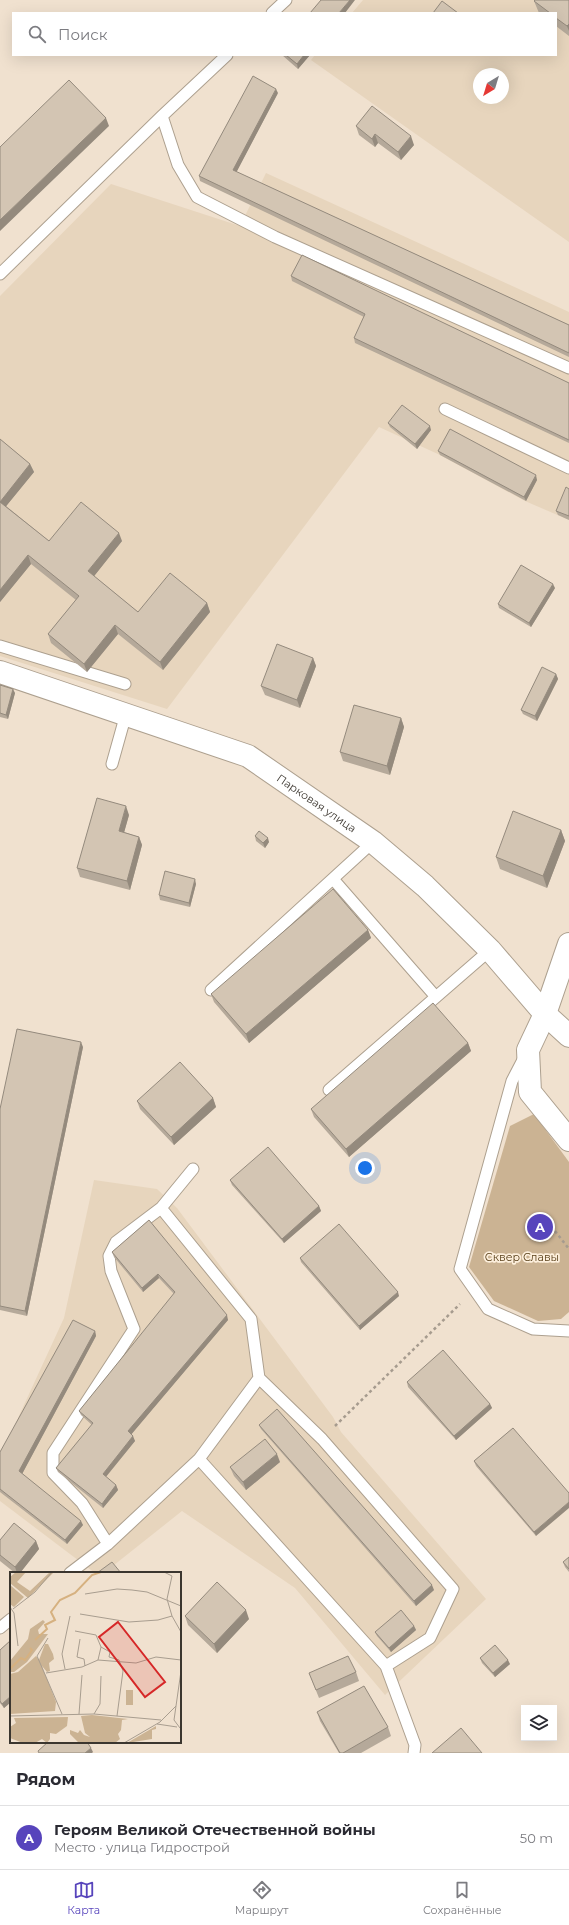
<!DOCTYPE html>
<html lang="ru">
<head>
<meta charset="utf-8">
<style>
  body { margin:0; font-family:Montserrat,sans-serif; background:#f2f2f3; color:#2b2b33 }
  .controls { position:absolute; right:12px; bottom:12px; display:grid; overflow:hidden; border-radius:0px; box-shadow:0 4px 16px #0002 }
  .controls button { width:36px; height:36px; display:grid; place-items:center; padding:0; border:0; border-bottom:1px solid #e1e1e2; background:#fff; color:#2b2b33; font:20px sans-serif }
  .compass { position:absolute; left:473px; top:68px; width:36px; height:36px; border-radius:50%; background:#fff; box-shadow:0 4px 16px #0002; rotate:218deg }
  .you { position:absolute; left:365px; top:1168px; width:14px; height:14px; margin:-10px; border:3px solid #fff; border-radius:50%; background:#1a73e8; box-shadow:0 0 0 6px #1a73e833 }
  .badge { display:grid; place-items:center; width:26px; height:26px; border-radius:50%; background:#5744bc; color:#fff; font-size:13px; font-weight:700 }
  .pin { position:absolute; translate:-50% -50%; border:2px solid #fff; box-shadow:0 1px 4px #0006 }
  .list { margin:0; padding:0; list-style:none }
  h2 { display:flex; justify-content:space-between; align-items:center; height:52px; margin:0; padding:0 16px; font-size:17px }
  h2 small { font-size:13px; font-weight:400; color:#7c7c81 }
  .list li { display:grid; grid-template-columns:26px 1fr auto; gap:12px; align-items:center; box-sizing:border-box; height:64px; padding:0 16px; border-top:1px solid #e1e1e2 }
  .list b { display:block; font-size:15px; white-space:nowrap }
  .list p { margin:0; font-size:13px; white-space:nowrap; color:#7c7c81 }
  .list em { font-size:13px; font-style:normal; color:#7c7c81 }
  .icon { flex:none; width:22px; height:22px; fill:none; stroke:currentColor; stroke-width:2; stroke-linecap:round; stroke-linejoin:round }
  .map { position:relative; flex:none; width:569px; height:1753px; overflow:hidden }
  .search { position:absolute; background:#fff; box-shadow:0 4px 16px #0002; left:12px; right:12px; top:12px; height:44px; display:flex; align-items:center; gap:10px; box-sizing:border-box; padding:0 14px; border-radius:0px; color:#7c7c81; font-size:15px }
  .sheet { height:116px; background:#fff }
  nav { display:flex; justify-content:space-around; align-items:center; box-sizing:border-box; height:56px; border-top:1px solid #e1e1e2; background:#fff; font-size:11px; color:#7c7c81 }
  nav a { display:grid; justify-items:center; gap:2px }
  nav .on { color:#5744bc }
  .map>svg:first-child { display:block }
</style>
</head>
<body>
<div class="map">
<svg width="569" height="1753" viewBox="0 0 569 1753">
  <rect width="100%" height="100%" fill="#f0e1cf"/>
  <path fill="#e7d5bd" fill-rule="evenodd" d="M 363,0 L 569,0 L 569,242 L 311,60 L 315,55 L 556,55 L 556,13 L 352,13 ZM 479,74 L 503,74 L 503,98 L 479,98 Z
    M 266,173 L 569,312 L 569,520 L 525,501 L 440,455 L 379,427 L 167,709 L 0,656 L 0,296 L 111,184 L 240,226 Z
    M 94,1180 L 157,1189 L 177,1208 L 333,1417 L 341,1432 L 486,1599 L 385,1695 L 295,1588 L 182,1511 L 104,1573 L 95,1573 L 0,1501 L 0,1457 L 64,1318 Z"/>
  <path fill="#cbb393" d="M 534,1114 L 569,1162 L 569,1312 L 561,1319 L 538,1321 L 494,1301 L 469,1267 L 510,1126 Z"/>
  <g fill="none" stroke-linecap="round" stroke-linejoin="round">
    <g stroke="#ada08f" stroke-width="13">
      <path id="lane" d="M 272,13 L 286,0
        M 162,116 L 178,165 L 197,197 L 275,237 L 569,368
        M 0,274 L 162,116 L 227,55
        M 445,409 L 569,468
        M 0,646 L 125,684
        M 112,764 L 126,714
        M 333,879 L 436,997
        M 211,990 L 373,842
        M 525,1056 L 512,1081 L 460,1269 L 488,1309 L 533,1329 L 569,1331
        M 329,1090 L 490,950
        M 259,1378 L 322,1439 L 453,1589 L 430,1638 L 386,1666
        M 199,1459 L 386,1666 L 415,1745 L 414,1753
        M 108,1544 L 82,1503 L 53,1473 L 53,1453 L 134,1329 L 111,1271 L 109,1256 L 116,1242 L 161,1208 L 193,1169
        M 70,1573 L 108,1544 L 199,1459 L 259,1378 L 251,1319 L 161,1208
        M 0,1628 L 11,1619"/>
    </g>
    <g stroke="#ada08f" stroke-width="24">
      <g id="street">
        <path id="s1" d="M 0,672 L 248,756 L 373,842 L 425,886 L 490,950 L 545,1014 L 569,1036"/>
        <path d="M 569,944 L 545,1014 L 528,1050 L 530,1092 L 569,1140"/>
      </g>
    </g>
    <path stroke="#a69b8e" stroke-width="2.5" stroke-dasharray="3 3" stroke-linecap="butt" d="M 555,1231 L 569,1249
      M 335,1426 L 460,1304"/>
    <use href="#lane" stroke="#fff" stroke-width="11"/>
    <use href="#street" stroke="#fff" stroke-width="22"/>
  </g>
  <path fill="#b5a99a" d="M 569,0 L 569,36 L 556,26 L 556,13 L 539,13 L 534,1 Z
    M 282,55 L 310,55 L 298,69 Z
    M 278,93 L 236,172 L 569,325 L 569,357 L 200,181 L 199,176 Z
    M 356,126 L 414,145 L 401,160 L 378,143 L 375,147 L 359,135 Z
    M 291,276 L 569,383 L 569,443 L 355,343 L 354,338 L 364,317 L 292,281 Z
    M 388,423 L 431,430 L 417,449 L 390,427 Z
    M 0,439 L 30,464 L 34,472 L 6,506 L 49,541 L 122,541 L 94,576 L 138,612 L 207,603 L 210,612 L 163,670 L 118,634 L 87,672 L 51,643 L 48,634 L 76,600 L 31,564 L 0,602 Z
    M 438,451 L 537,480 L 526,501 L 440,455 Z
    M 569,489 L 569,520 L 558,515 L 556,511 Z
    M 555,588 L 531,627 L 499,608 L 498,604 Z
    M 313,658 L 316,666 L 300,708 L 265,695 L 261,686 Z
    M 556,674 L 558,679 L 537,721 L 523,714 L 521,710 Z
    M 0,685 L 15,693 L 8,719 L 0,717 Z
    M 401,718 L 404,727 L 390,775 L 343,761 L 340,752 Z
    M 129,815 L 124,832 L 139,837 L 142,845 L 130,890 L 80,877 L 77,868 Z
    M 561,830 L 565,841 L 547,888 L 500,869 L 496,857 Z
    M 255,836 L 269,842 L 265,848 L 256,841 Z
    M 196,884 L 190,907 L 160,900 L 159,895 Z
    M 368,930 L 371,938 L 249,1043 L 214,1002 L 211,994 Z
    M 468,1043 L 471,1051 L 349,1157 L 314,1117 L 311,1109 Z
    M 83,1047 L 27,1316 L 0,1310 L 0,1109 Z
    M 213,1098 L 216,1107 L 174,1145 L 140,1109 L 137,1101 Z
    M 230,1180 L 319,1206 L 321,1211 L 284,1243 L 232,1185 Z
    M 149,1220 L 228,1320 L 131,1434 L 135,1441 L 106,1477 L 116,1485 L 118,1490 L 103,1508 L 58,1472 L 56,1468 L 92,1425 L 81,1415 L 79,1411 L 174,1294 L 159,1278 L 143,1292 L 114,1257 L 112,1252 Z
    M 300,1258 L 399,1296 L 360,1330 L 301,1262 Z
    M 95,1331 L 96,1336 L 22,1474 L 83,1525 L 67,1544 L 0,1492 L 0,1452 Z
    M 407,1382 L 490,1404 L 492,1408 L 456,1440 L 408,1387 Z
    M 259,1425 L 434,1590 L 416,1606 L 261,1429 Z
    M 513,1428 L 536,1536 L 476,1466 L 474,1461 Z
    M 280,1462 L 246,1490 L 234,1476 L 230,1467 Z
    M 0,1540 L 36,1541 L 39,1549 L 20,1573 L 15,1573 L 0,1561 Z
    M 569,1557 L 569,1572 L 565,1567 L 563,1562 Z
    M 185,1616 L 249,1619 L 217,1653 L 188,1625 Z
    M 414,1626 L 416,1630 L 391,1652 L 377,1636 L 375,1632 Z
    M 11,1640 L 11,1702 L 4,1708 L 0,1703 L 0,1650 Z
    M 480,1658 L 510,1664 L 495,1677 L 482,1663 Z
    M 356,1672 L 359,1681 L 319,1698 L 309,1673 Z
    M 317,1712 L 388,1727 L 391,1736 L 361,1753 L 339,1753 L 320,1721 Z"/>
  <path fill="#948a7d" d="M 350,0 L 355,0 L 345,13 L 339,13 Z
    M 569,24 L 569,31 L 567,26 Z
    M 304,55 L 310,55 L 298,69 L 297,64 Z
    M 276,89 L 278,93 L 235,175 L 233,170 Z
    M 106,118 L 109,126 L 0,231 L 0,220 Z
    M 375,134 L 378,143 L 375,147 L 372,139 Z
    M 411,136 L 414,145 L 401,160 L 398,152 Z
    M 430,426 L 431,430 L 417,449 L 415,444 Z
    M 30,464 L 34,472 L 3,510 L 0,502 Z
    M 536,475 L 537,480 L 526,501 L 524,497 Z
    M 119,533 L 122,541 L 91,580 L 88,571 Z
    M 28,555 L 31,564 L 0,602 L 0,590 Z
    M 553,584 L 555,588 L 531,627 L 529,623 Z
    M 207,603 L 210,612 L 163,670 L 160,662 Z
    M 115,625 L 118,634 L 87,672 L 84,664 Z
    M 313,658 L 316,666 L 300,708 L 297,700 Z
    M 556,674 L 558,679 L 537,721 L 535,716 Z
    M 13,689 L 15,693 L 8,719 L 6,715 Z
    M 401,718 L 404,727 L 390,775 L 387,766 Z
    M 126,806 L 129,815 L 122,840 L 119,831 Z
    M 561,830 L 565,841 L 547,888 L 543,876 Z
    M 139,837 L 142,845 L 130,890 L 127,881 Z
    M 268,838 L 269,842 L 265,848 L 263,843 Z
    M 195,879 L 196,884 L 190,907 L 189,903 Z
    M 368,930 L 371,938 L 249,1043 L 246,1034 Z
    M 81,1042 L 83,1047 L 27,1316 L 25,1311 Z
    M 468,1043 L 471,1051 L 349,1157 L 346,1149 Z
    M 213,1098 L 216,1107 L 174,1145 L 171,1137 Z
    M 319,1206 L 321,1211 L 284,1243 L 282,1239 Z
    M 158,1274 L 159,1278 L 143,1292 L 142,1288 Z
    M 398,1292 L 399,1296 L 360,1330 L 359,1326 Z
    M 227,1315 L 228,1320 L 130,1436 L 128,1431 Z
    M 95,1331 L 96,1336 L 21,1476 L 19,1471 Z
    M 490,1404 L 492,1408 L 456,1440 L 454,1436 Z
    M 133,1436 L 135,1441 L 104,1479 L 103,1474 Z
    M 277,1454 L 280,1462 L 246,1490 L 243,1482 Z
    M 116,1485 L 118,1490 L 103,1508 L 102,1504 Z
    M 569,1502 L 569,1508 L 536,1536 L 534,1532 Z
    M 81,1521 L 83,1525 L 67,1544 L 65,1540 Z
    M 36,1541 L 39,1549 L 20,1573 L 17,1573 L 15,1567 Z
    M 432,1585 L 434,1590 L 416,1606 L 414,1601 Z
    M 246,1610 L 249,1619 L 217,1653 L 214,1644 Z
    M 414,1626 L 416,1630 L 391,1652 L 389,1648 Z
    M 508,1660 L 510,1664 L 495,1677 L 493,1673 Z
    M 11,1696 L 11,1702 L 4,1708 L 2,1704 Z
    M 91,1748 L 93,1752 L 92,1753 L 85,1753 Z"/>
  <path fill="#d3c5b3" stroke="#948a7d" d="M 321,0 L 350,0 L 339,13 L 310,13 Z
    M 535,0 L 569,0 L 569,24 L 567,26 L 556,18 L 556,13 L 550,13 L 534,1 Z
    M 442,1 L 458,13 L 433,13 Z
    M 286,55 L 304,55 L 297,64 Z
    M 253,76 L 276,89 L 233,170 L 569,325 L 569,353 L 199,176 Z
    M 69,80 L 106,118 L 0,220 L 0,147 Z
    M 372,106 L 411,136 L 398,152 L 375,134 L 372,139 L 356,126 Z
    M 302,255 L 569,383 L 569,440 L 354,338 L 365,314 L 291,276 Z
    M 402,405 L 430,426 L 415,444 L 388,423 Z
    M 450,429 L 536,475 L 524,497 L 438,451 Z
    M 0,439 L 30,464 L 0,502 Z
    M 566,487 L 569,489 L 569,516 L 556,511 Z
    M 0,502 L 49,541 L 81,502 L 119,533 L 88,571 L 138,612 L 170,573 L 207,603 L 160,662 L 115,625 L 84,664 L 48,634 L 79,596 L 28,555 L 0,590 Z
    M 521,565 L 553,584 L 529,623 L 498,604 Z
    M 277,644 L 313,658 L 297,700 L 261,686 Z
    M 542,667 L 556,674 L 535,716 L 521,710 Z
    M 0,685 L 13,689 L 6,715 L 0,713 Z
    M 354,705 L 401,718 L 387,766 L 340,752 Z
    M 97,798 L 126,806 L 119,831 L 139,837 L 127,881 L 77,868 Z
    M 513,811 L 561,830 L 543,876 L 496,857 Z
    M 259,831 L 268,838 L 263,843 L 255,836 Z
    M 165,871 L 195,879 L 189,903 L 159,895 Z
    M 333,889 L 368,930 L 246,1034 L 211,994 Z
    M 433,1003 L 468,1043 L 346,1149 L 311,1109 Z
    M 17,1029 L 81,1042 L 25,1311 L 0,1306 L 0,1109 Z
    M 180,1062 L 213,1098 L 171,1137 L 137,1101 Z
    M 268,1147 L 319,1206 L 282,1239 L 230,1180 Z
    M 149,1220 L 227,1315 L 128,1431 L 133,1436 L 103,1474 L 116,1485 L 102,1504 L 56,1468 L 93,1423 L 79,1411 L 175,1292 L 158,1274 L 142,1288 L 112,1252 Z
    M 339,1224 L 398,1292 L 359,1326 L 300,1258 Z
    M 73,1320 L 95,1331 L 19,1471 L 81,1521 L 65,1540 L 0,1489 L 0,1452 Z
    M 443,1350 L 490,1404 L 454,1436 L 407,1382 Z
    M 277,1409 L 432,1585 L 414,1601 L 259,1425 Z
    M 513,1428 L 569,1493 L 569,1502 L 534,1532 L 474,1461 Z
    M 265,1439 L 277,1454 L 243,1482 L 230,1467 Z
    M 14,1523 L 36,1541 L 15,1567 L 0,1555 L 0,1540 Z
    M 569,1557 L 569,1569 L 563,1562 Z
    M 112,1562 L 121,1573 L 97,1573 Z
    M 217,1582 L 246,1610 L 214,1644 L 185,1616 Z
    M 401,1610 L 414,1626 L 389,1648 L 375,1632 Z
    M 11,1640 L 11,1696 L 2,1704 L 0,1701 L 0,1650 Z
    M 495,1645 L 508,1660 L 493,1673 L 480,1658 Z
    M 348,1656 L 356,1672 L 316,1690 L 309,1673 Z
    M 364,1686 L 388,1727 L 343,1753 L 340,1753 L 317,1712 Z
    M 461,1728 L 482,1753 L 432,1753 Z
    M 48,1742 L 87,1742 L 91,1748 L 85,1753 L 39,1753 L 38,1751 Z"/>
  <g text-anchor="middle" stroke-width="3.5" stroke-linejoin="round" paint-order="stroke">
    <g font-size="11" fill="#3b362f" stroke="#fdefdc">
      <text dy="4" stroke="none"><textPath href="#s1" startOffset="345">Парковая улица</textPath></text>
    </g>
    <g font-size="11" fill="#553c15" stroke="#fdefdc">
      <text x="522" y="1261">Сквер Славы</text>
    </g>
  </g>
  <g transform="translate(10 1572)">
    <rect width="171" height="171" fill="#f0e1cf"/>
    <path d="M 6,0 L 16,0 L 7,10 L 20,19 L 40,0 L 44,0 L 18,26 L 0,11 L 0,5 ZM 0,13 L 14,25 L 4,35 L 0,32 ZM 33,48 L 35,50 L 28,58 L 29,62 L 38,62 L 17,90 L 4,100 L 0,100 L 0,89 L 18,67 L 20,57 ZM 35,72 L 38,72 L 43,82 L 44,87 L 39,91 L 40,99 L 37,100 L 32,94 L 46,130 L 45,139 L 0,142 L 0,102 L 8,100 L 26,84 L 29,88 ZM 116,118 L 123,118 L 123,133 L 116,133 ZM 82,143 L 118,147 L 112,148 L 111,158 L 108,162 L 110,167 L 105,171 L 69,171 L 60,162 L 60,158 L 68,161 L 70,158 L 74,163 L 80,165 L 75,161 L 71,144 ZM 58,145 L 57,154 L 46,162 L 40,161 L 40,167 L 37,171 L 32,167 L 25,171 L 13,171 L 0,166 L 0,155 L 6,151 L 4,146 ZM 146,154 L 146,157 L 142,158 L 142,167 L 117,171 Z" fill="#cbb393"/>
    <path fill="none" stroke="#d6b180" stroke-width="2" d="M 25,68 L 37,57 L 35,53 L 45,48 L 41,40 L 50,28 L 65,21 L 82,3 L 91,0M 0,97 L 11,86 L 15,88 L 22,78 L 20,76"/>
    <path fill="none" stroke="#a89d8f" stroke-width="1" d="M 154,0 L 162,4 L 157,27 L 162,44 L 171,60M 75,22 L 107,17 L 122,18 L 137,20 L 171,34M 0,35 L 4,41 L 8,74M 3,37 L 25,20 L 42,0M 70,42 L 119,50 L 148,48 L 162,44M 65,59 L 86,63 L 91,75 L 100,80 L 99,85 L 109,88 L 113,99 L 107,144M 38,66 L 27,84 L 52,142M 70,67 L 67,85 L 74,87 L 75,94M 88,88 L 91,75M 55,97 L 52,82 L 60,44M 36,101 L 72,95 L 88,88 L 126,91 L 146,85 L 171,88M 69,142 L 72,103M 84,142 L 90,132 L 91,104M 0,144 L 84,142 L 151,148M 147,152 L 167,155M 170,156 L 164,148 L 171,99M 114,171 L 150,150 L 166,134"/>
    <path fill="#d62828" fill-opacity="0.15" stroke="#d62828" stroke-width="2" d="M 108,50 L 155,110 L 135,125 L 89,65 Z"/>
    <rect width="171" height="171" fill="none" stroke="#3b362f" stroke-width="2"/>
  </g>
</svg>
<div class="controls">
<button><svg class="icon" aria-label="layers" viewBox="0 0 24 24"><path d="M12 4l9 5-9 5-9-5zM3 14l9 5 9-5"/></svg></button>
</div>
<svg class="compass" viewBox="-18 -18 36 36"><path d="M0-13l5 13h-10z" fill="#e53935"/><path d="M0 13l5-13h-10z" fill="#7c7c81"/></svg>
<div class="you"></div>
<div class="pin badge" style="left:540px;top:1227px">A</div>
<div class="search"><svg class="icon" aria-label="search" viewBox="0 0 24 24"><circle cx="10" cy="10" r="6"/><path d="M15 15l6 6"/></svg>Поиск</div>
</div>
<section class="sheet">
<h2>Рядом<small></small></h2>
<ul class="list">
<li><span class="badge">A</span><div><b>Героям Великой Отечественной войны</b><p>Место · улица Гидрострой</p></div><em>50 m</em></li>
</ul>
</section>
<nav>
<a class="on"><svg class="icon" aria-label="map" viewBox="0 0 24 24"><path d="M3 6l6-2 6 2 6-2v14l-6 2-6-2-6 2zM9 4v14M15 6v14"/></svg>Карта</a>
<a><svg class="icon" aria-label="directions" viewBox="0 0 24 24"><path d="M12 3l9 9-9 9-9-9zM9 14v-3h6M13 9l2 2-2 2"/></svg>Маршрут</a>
<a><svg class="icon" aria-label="saved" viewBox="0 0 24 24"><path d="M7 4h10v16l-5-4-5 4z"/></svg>Сохранённые</a>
</nav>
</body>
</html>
